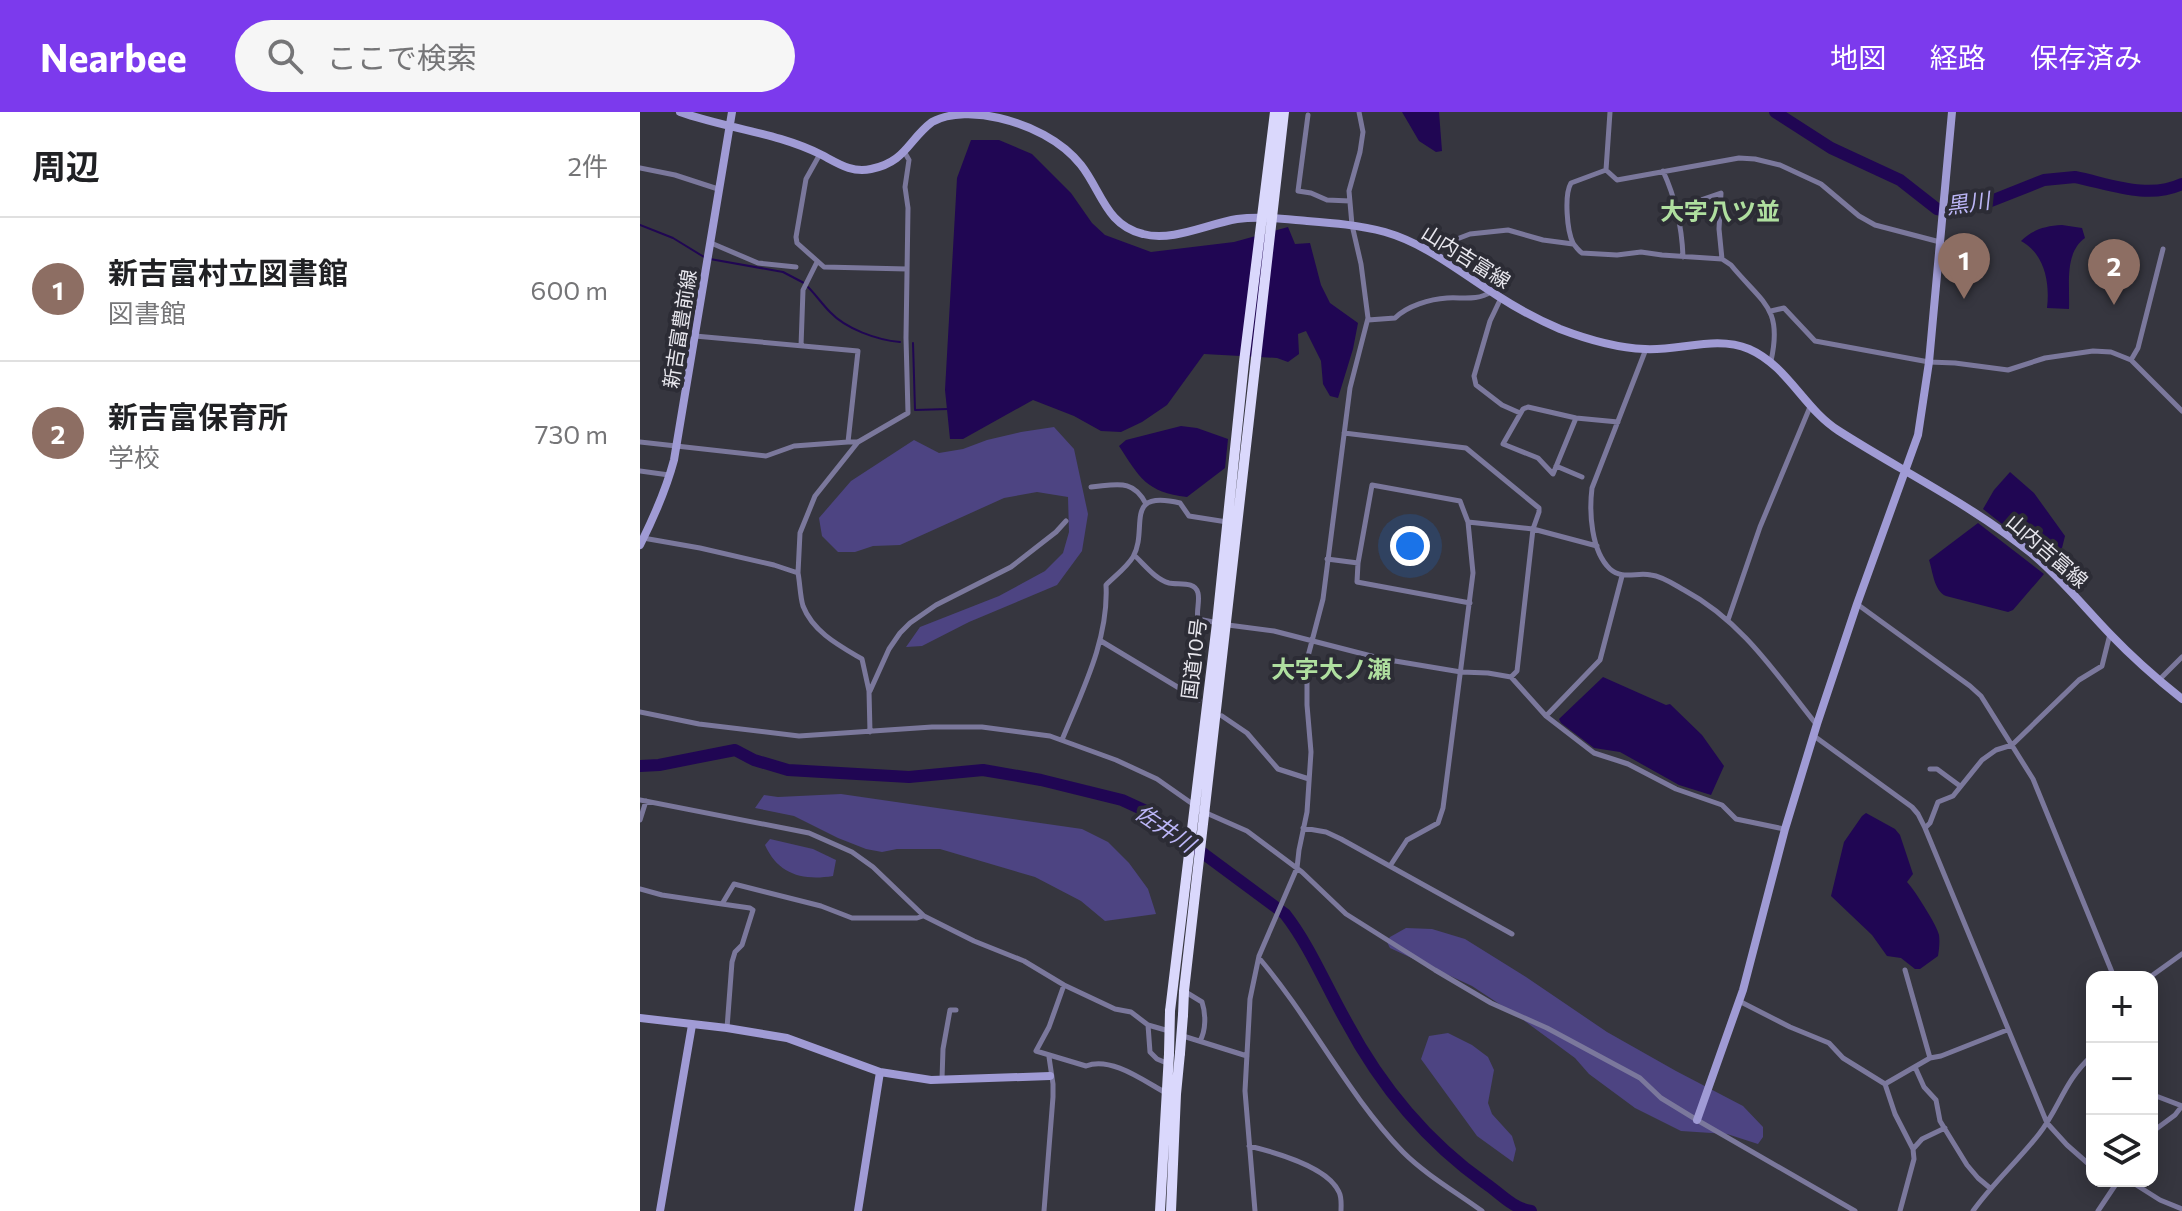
<!DOCTYPE html>
<html lang="ja">
<head>
<meta charset="utf-8">
<style>
  body { margin:0; font-family:Commissioner,"Noto Sans JP",sans-serif; background:#f6f6f6; color:#202124 }
  .controls { position:absolute; right:24px; bottom:24px; display:grid; overflow:hidden; border-radius:16px; box-shadow:0 4px 20px #0003 }
  .controls button { width:72px; height:72px; display:grid; place-items:center; padding:0; border:0; border-bottom:2px solid #e0e0e0; background:#fff; color:#202124; font:40px sans-serif }
  .you { position:absolute; left:770px; top:434px; width:28px; height:28px; margin:-20px; border:6px solid #fff; border-radius:50%; background:#1a73e8; box-shadow:0 0 0 12px #1a73e833 }
  .badge { display:grid; place-items:center; width:52px; height:52px; border-radius:50%; background:#7c3aed; color:#fff; font-size:26px; font-weight:700 }
  .pin { position:absolute; translate:-50% -66px; filter:drop-shadow(0 2px 4px #0008) }
  .pin::after { content:''; position:absolute; top:42px; width:28px; height:24px; background:inherit; clip-path:polygon(0 0,100% 0,50% 100%) }
  .list { margin:0; padding:0; list-style:none }
  h2 { display:flex; justify-content:space-between; align-items:center; height:104px; margin:0; padding:0 32px; font-size:34px }
  h2 small { font-size:26px; font-weight:400; color:#757577 }
  .list li { display:grid; grid-template-columns:52px 1fr auto; gap:24px; align-items:center; box-sizing:border-box; height:144px; padding:0 32px; border-top:2px solid #e0e0e0 }
  .list b { display:block; font-size:30px; white-space:nowrap }
  .list p { margin:0; font-size:26px; white-space:nowrap; color:#757577 }
  .list em { font-size:26px; font-style:normal; color:#757577 }
  .icon { flex:none; width:44px; height:44px; fill:none; stroke:currentColor; stroke-width:2; stroke-linecap:round; stroke-linejoin:round }
  .map { position:relative; flex:none; width:1542px; height:1099px; overflow:hidden }
  header { display:flex; align-items:center; gap:48px; box-sizing:border-box; height:112px; padding:0 40px; background:#7c3aed; color:#fff }
  header strong { font-size:38px }
  nav { display:flex; gap:44px; margin-inline-start:auto; font-size:28px }
  .search { width:560px; height:72px; background:#f6f6f6; display:flex; align-items:center; gap:20px; box-sizing:border-box; padding:0 28px; border-radius:44px; color:#757577; font-size:30px }
  main { display:flex }
  aside { flex:1; background:#fff }
  .map>svg:first-child { display:block }
</style>
</head>
<body>
<header>
<strong>Nearbee</strong>
<div class="search"><svg class="icon" aria-label="search" viewBox="0 0 24 24"><circle cx="10" cy="10" r="6"/><path d="M15 15l6 6"/></svg>ここで検索</div>
<nav><a>地図</a><a>経路</a><a>保存済み</a></nav>
</header>
<main>
<aside>
<h2>周辺<small>2件</small></h2>
<ul class="list">
<li><span class="badge" style="background:#8d6e63">1</span><div><b>新吉富村立図書館</b><p>図書館</p></div><em>600 m</em></li>
<li><span class="badge" style="background:#8d6e63">2</span><div><b>新吉富保育所</b><p>学校</p></div><em>730 m</em></li>
</ul>
</aside>
<div class="map">
<svg width="1542" height="1099" viewBox="0 0 1542 1099">
  <rect width="100%" height="100%" fill="#36363f"/>
  <path fill="#4d4482" d="M 414,315 L 434,337 L 448,402 L 442,439 L 417,473 L 329,510 L 282,534 L 266,535 L 280,515 L 359,484 L 405,459 L 423,441 L 429,420 L 428,385 L 397,380 L 364,386 L 260,433 L 233,434 L 215,440 L 198,440 L 182,424 L 179,406 L 211,369 L 274,328 L 299,341 L 323,337 L 347,328 L 381,320 Z
    M 201,682 L 442,717 L 468,730 L 489,751 L 508,777 L 516,802 L 465,809 L 441,789 L 395,765 L 300,737 L 257,737 L 242,740 L 226,737 L 198,726 L 154,704 L 115,696 L 124,683 L 138,685 Z
    M 130,727 L 173,737 L 196,748 L 193,764 C 162,769 138,762 125,733 Z
    M 766,816 L 792,817 L 825,827 L 886,865 L 967,920 L 1036,959 L 1103,994 L 1123,1015 L 1123,1025 L 1118,1032 L 1087,1022 L 1041,1019 L 995,996 L 949,962 L 935,946 L 882,907 L 832,874 L 750,836 L 747,830 L 750,825 Z
    M 808,921 L 832,933 L 848,945 L 854,958 L 848,991 L 852,1002 L 872,1024 L 876,1037 L 873,1050 L 837,1024 L 781,947 L 789,924 Z"/>
  <path fill="#200653" d="M 762,0 L 799,0 L 802,39 L 796,40 L 779,29 Z
    M 331,28 L 359,28 L 392,42 L 431,81 L 452,111 L 465,123 L 511,140 L 594,130 L 648,115 L 655,132 L 670,131 L 681,173 L 690,191 L 718,211 L 713,237 L 698,286 L 690,284 L 683,272 L 681,249 L 666,219 L 658,222 L 659,242 L 648,250 L 637,246 L 564,242 L 527,293 L 502,310 L 481,320 L 461,319 L 434,304 L 393,288 L 323,327 L 310,327 L 305,278 L 317,66 Z
    M 1422,113 L 1442,116 L 1445,126 C 1424,141 1430,173 1429,197 L 1407,196 C 1410,171 1405,142 1381,129 C 1394,117 1405,114 1422,113 Z
    M 541,314 L 557,316 L 588,327 L 585,356 L 547,385 C 506,380 500,366 479,334 L 486,328 Z
    M 1370,360 L 1394,381 L 1425,424 L 1418,452 L 1409,449 L 1343,397 L 1354,378 Z
    M 1338,411 L 1404,462 L 1373,498 L 1368,500 L 1306,484 C 1294,479 1293,460 1289,448 Z
    M 963,565 L 1026,593 L 1030,592 L 1062,623 L 1084,654 L 1071,683 L 1039,673 L 980,640 L 954,636 L 921,611 L 919,607 Z
    M 1226,701 L 1255,717 L 1260,723 L 1273,762 L 1267,770 C 1274,777 1298,815 1299,823 C 1300,830 1299,838 1298,844 L 1280,857 L 1275,857 L 1261,846 L 1247,844 L 1232,823 L 1191,784 L 1204,730 L 1222,704 Z"/>
  <g fill="none" stroke-linecap="round" stroke-linejoin="round">
    <path stroke="#200653" stroke-width="2" d="M 0,113 L 33,126 L 64,145
      M 70,147 L 143,160 L 164,171
      M 168,175 C 176,183 182,192 190,200 C 206,217 237,228 260,230
      M 273,231 L 275,298 L 308,297"/>
    <path stroke="#200653" stroke-width="12" d="M 1135,0 L 1191,36 L 1260,68 L 1297,97 L 1308,99 L 1346,91 L 1404,68 L 1435,65 C 1470,72 1508,88 1542,72
      M 0,654 L 19,653 L 95,638 L 114,648 L 148,658 L 269,665 L 343,658 L 401,668 L 482,688 L 506,699 L 645,802 C 670,834 686,874 706,909 C 740,973 786,1029 845,1071 C 860,1081 872,1096 891,1099"/>
    <path stroke="#7b789c" stroke-width="5" d="M 970,0 L 966,58 L 931,71 C 924,83 927,119 933,131 C 934,133 940,140 942,141 L 977,143 L 1001,140 L 1022,143 L 1082,147 L 1091,153 C 1122,191 1143,195 1131,249
      M 668,3 L 658,79 L 671,81 L 687,88 L 710,89
      M 180,42 L 166,67 L 156,125 L 157,131 L 184,155 L 267,157
      M 0,56 L 35,63 L 78,77
      M 966,58 L 977,68 L 1099,46 L 1115,47 L 1140,53 L 1181,72 L 1219,104 L 1235,113 L 1300,130
      M 1023,59 C 1035,85 1042,116 1043,145
      M 1035,94 L 1049,92 L 1081,81 L 1079,117 L 1082,147
      M 71,131 L 118,151 L 156,155
      M 788,138 L 830,122 L 868,118 L 903,128 L 933,132
      M 861,186 L 850,209 L 834,264 L 836,273 L 862,293 L 880,301
      M 1131,199 L 1144,196 L 1175,229 L 1289,250 L 1315,251 L 1368,258 L 1405,246 L 1453,239 L 1471,240 L 1491,248 L 1542,299
      M 728,208 L 755,206 C 767,194 790,187 807,186 C 822,185 837,189 851,180
      M 55,224 L 218,239 L 208,330 L 217,330
      M 161,234 L 163,178 L 177,150
      M 1006,237 L 952,376 C 949,400 951,439 970,457 C 982,468 997,460 1011,463 C 1022,464 1035,473 1044,478 C 1102,509 1136,562 1176,612
      M 1491,248 L 1498,236 L 1523,137
      M 936,306 L 913,362 L 898,346 L 863,332 L 883,297 L 888,295 L 936,306 L 978,310
      M 704,321 L 826,336 L 899,396 L 899,400 L 893,417 L 877,559 L 871,565
      M 0,330 L 126,344 L 154,334 L 208,330
      M 916,354 L 942,365
      M 0,359 L 29,363
      M 451,375 C 476,373 493,366 506,392
      M 828,410 L 893,417 L 957,434
      M 3,426 L 60,436 L 134,453 L 158,461 C 160,471 160,484 163,494 C 173,520 200,534 222,547 L 229,579 L 230,620
      M 494,443 C 505,453 515,467 529,471 C 539,473 555,469 558,481 C 560,490 556,499 558,507 L 578,511
      M 687,447 L 718,451 L 732,373 L 820,389 L 828,410 L 833,461 L 803,696 L 798,711 L 767,728 L 750,754
      M 718,451 L 717,470 L 830,491
      M 158,461 L 160,421 L 175,384 L 218,330 L 268,301 L 266,226 L 268,96 L 265,75 L 269,48 L 265,41
      M 1217,492 L 1330,574 L 1341,584 L 1393,667 L 1474,865
      M 1088,508 L 1120,415 L 1170,295
      M 588,513 L 634,519 L 743,547 L 821,560 L 848,561 L 871,565 L 906,604 L 954,641 L 988,652 L 1036,677 L 1082,693 L 1096,707 L 1144,717
      M 461,529 L 559,588
      M 1519,568 L 1542,545
      M 230,579 L 249,537 L 260,521 L 270,511 L 296,493 L 371,455 L 416,420 L 426,409
      M 0,600 L 59,612 L 159,624 L 292,615 L 342,615 L 410,624 L 476,648 L 517,667 L 564,700 L 607,719 L 662,760 L 706,802 L 795,858 L 851,891 L 907,916 L 1000,966 L 1021,986 L 1057,1008 L 1215,1099
      M 582,604 L 607,621 L 638,657 L 669,667
      M 906,604 L 960,548 L 982,464
      M 1174,624 L 1272,695 L 1278,702 L 1285,716 L 1290,711 L 1298,690 L 1313,684 L 1342,648 L 1356,638 L 1372,633 L 1439,568 L 1462,554 L 1470,522
      M 422,628 C 442,579 469,527 466,473 C 475,464 487,455 493,445 C 509,417 482,377 540,391 L 549,404 L 587,410
      M 1290,657 L 1297,657 L 1320,674
      M 0,688 L 169,721 L 212,740 L 233,755 L 284,804 L 334,829 L 384,849 L 424,873 L 475,897 L 491,900 L 508,913 L 529,919
      M 0,708 L 6,689
      M 663,716 L 686,720 L 701,727 L 872,822
      M 1285,716 L 1407,1011 L 1427,1033 L 1452,1055
      M 0,777 L 22,783 L 82,792
      M 619,846 C 671,907 707,982 763,1040 C 786,1063 816,1080 842,1099
      M 1265,858 L 1290,946
      M 1510,865 L 1542,842
      M 424,873 L 409,915 L 396,939 L 446,954 C 471,944 504,969 526,981
      M 544,879 L 562,890 C 566,902 566,918 560,929
      M 1099,889 L 1150,915 L 1189,931 L 1203,946 L 1245,972
      M 508,913 L 510,940 L 517,947 L 529,952
      M 87,916 L 92,850 L 95,840 L 102,833 L 113,798 L 110,796 L 82,792 L 94,772 L 181,794 L 212,806 L 277,806 L 283,804
      M 543,924 L 607,944
      M 1275,955 L 1284,975 L 1296,988 L 1300,1009 L 1327,1053 L 1338,1066 L 1350,1076
      M 302,967 L 303,937 L 310,898 L 316,898
      M 1512,980 L 1516,984 L 1542,994
      M 1512,1020 L 1535,1003 L 1542,994
      M 609,1034 C 634,1040 688,1055 699,1080 C 702,1086 701,1093 701,1099
      M 1273,1037 L 1282,1027 L 1305,1016
      M 1490,1069 L 1520,1088 L 1542,1097
      M 404,1099 L 413,985 L 413,972 L 409,945
      M 615,1099 L 605,979 L 610,887 L 619,844 L 657,756 L 659,738 L 667,700 L 671,640 L 667,593 L 667,548 L 683,487 L 710,276 L 728,206 L 721,152 L 712,113 L 709,79 L 720,40 L 723,20 L 719,0
      M 1260,1099 L 1274,1047 L 1273,1037 L 1255,1002 L 1245,972 L 1290,946 L 1301,944 L 1367,918
      M 1333,1099 C 1353,1071 1378,1049 1399,1022 C 1419,997 1425,967 1452,944
      M 1458,1099 L 1478,1069"/>
    <path stroke="#a09bd5" stroke-width="8" d="M 40,0 C 88,17 136,20 182,43 C 199,52 212,61 231,57 C 266,50 268,28 292,10 C 310,0 338,1 359,6 C 389,13 421,28 441,53 C 462,80 466,113 503,122 C 532,130 567,112 597,107 C 620,104 643,107 667,109 C 693,111 719,113 745,120 C 787,132 821,161 858,184 C 878,197 899,208 920,217 C 946,227 978,236 1005,237 C 1040,239 1076,223 1109,237 C 1148,254 1164,297 1199,319 C 1263,360 1332,393 1391,441 C 1421,466 1444,495 1471,523 C 1493,546 1517,567 1542,587
      M 0,433 C 14,405 26,378 34,348 L 92,0
      M 0,906 L 87,916 L 147,926 L 240,960 L 291,968 L 410,964
      M 1057,1008 L 1103,878 L 1145,717 L 1177,612 L 1217,492 L 1278,323 L 1289,250 L 1312,0
      M 20,1099 L 52,913
      M 218,1099 L 240,960"/>
    <path stroke="#dad8fc" stroke-width="10" d="M 530,899 L 577,511 L 604,250 L 635,0
      M 543,903 L 544,879 L 644,0
      M 520,1099 L 529,942
      M 531,1099 L 536,982 L 540,941"/>
    <path stroke="#dad8fc" stroke-width="10" d="M 540,941 L 543,903
      M 529,942 L 530,899"/>
  </g>
  <g text-anchor="middle" stroke-width="8" stroke-linejoin="round" paint-order="stroke">
    <g font-size="20" fill="#e8e7ee" stroke="#2c2c35">
      <text transform="translate(826 145) rotate(32)" y="7">山内吉富線</text>
      <text transform="translate(40 217) rotate(-81)" y="7">新吉富豊前線</text>
      <text transform="translate(1407 439) rotate(41)" y="7">山内吉富線</text>
      <text transform="translate(554 547) rotate(-83)" y="7">国道10号</text>
    </g>
    <g font-size="22" font-style="italic" fill="#bcb6f7" stroke="#2c2c35">
      <text transform="translate(1328 91) rotate(-8)" y="8">黒川</text>
      <text transform="translate(525 716) rotate(34)" y="8">佐井川</text>
    </g>
    <g font-size="24" font-weight="bold" fill="#afdf9f" stroke="#2c2c35">
      <text x="1080" y="108">大字八ツ並</text>
      <text x="691" y="566">大字大ノ瀬</text>
    </g>
  </g>
</svg>
<div class="controls">
<button>+</button>
<button>−</button>
<button><svg class="icon" aria-label="layers" viewBox="0 0 24 24"><path d="M12 4l9 5-9 5-9-5zM3 14l9 5 9-5"/></svg></button>
</div>
<div class="you"></div>
<div class="pin badge" style="left:1324px;top:187px;background:#8d6e63">1</div>
<div class="pin badge" style="left:1474px;top:193px;background:#8d6e63">2</div>
</div>
</main>
</body>
</html>
